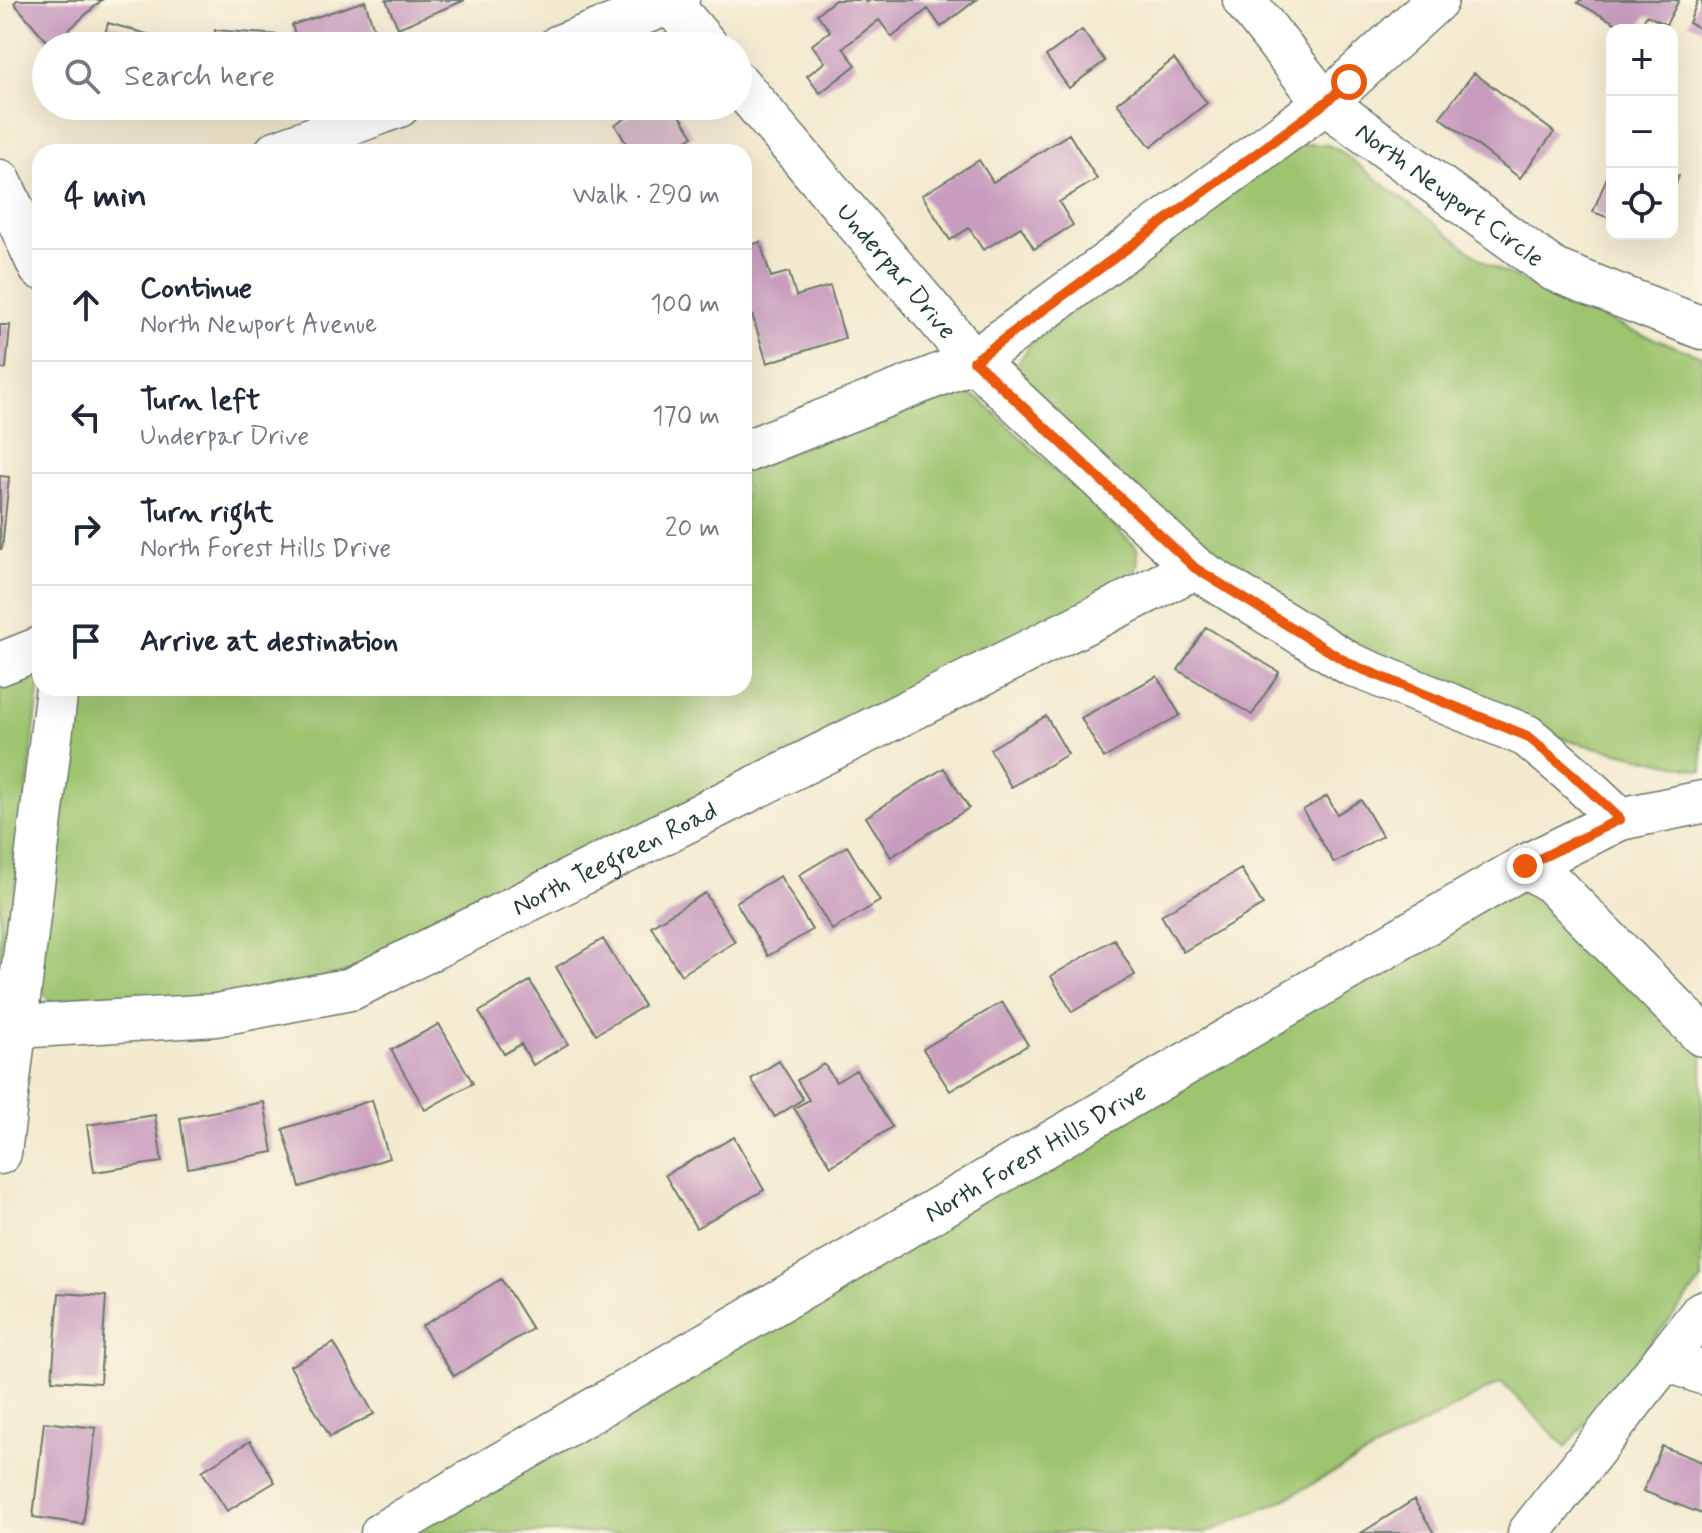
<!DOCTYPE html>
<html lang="en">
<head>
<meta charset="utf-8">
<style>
  body { margin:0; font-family:Mynerve,sans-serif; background:#f6f6f7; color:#1f2937 }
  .controls { position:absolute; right:24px; top:24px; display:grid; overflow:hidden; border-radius:16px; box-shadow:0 8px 32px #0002 }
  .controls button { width:72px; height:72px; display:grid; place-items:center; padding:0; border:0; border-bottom:2px solid #e0e1e3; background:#fff; color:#1f2937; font:40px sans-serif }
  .stop { position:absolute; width:24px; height:24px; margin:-18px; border:6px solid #ea580c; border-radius:50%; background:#fff }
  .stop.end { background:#ea580c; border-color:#fff; box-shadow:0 2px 8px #0008 }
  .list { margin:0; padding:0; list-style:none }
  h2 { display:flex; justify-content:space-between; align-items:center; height:104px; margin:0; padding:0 32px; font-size:34px }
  h2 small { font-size:26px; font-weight:400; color:#747a83 }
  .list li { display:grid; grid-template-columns:52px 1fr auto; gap:24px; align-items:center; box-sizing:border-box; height:112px; padding:0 32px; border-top:2px solid #e0e1e3 }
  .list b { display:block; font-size:30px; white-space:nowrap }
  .list p { margin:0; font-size:26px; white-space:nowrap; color:#747a83 }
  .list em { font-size:26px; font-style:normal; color:#747a83 }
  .icon { flex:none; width:44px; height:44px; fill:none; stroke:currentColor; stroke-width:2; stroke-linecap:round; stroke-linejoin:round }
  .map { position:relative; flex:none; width:1702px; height:1533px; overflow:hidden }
  .search { position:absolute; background:#fff; box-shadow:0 8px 32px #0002; left:32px; top:32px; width:720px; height:88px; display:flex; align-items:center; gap:20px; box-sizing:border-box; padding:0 28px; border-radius:44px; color:#747a83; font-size:30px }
  .panel { position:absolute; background:#fff; box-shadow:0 8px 32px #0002; left:32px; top:144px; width:720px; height:552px; border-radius:24px }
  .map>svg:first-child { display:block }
</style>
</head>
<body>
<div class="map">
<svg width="1702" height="1533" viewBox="0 0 1702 1533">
  <rect width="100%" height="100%" fill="#fcf5e5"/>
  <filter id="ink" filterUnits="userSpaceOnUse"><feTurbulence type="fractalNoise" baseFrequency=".0125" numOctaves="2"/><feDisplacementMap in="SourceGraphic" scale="16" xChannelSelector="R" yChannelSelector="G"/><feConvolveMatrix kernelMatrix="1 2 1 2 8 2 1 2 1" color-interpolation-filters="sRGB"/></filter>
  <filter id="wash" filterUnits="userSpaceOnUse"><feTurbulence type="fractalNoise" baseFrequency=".006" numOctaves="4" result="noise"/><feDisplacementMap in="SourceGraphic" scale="32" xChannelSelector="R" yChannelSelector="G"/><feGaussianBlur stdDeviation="1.8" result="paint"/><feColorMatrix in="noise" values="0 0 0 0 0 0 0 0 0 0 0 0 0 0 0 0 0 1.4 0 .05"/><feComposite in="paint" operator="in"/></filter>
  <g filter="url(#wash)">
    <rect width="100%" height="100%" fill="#f3e9cf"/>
    <path fill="#9ec46f" stroke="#5e8052" stroke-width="2" d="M 1311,144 L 1328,145 L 1339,150 L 1490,266 L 1632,331 L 1702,356 L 1702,771 L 1572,742 L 1455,695 L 1321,633 L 1222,570 L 1018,382 L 1018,363 L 1031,343 L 1298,145 Z
      M 954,391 L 980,399 L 1137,548 L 1138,561 L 1134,579 L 358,969 L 228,1000 L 55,1006 C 37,989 37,980 39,957 L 82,688 L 744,688 L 744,471 L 938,394 Z
      M 23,674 L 40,682 L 6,964 L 0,970 L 0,680 Z
      M 1524,878 L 1702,1032 L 1702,1280 L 1566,1447 L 1501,1382 L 1279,1502 L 1206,1533 L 404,1533 Z"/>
    <g id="blocks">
      <path fill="#c89cbe" d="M 17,0 L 102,0 L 51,46 L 14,3 Z
        M 386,0 L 465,0 L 398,28 Z
        M 835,0 L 864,0 L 866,3 L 871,0 L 976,0 L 941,27 L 928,9 L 892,37 L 879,20 L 843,48 L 856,65 L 820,93 L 807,76 L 825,62 L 812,45 L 830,31 L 817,14 Z
        M 1580,0 L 1679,0 L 1666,25 L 1647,15 L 1638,30 L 1628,30 L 1578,3 Z
        M 1698,0 L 1702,0 L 1702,29 L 1689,23 Z
        M 365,1 L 379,46 L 298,46 L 292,25 Z
        M 108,23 L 179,43 L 178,46 L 102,46 Z
        M 215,30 L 279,35 L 278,46 L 213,46 Z
        M 1082,30 L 1105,61 L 1069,88 L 1046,56 Z
        M 1174,59 L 1207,103 L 1151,147 L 1117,103 Z
        M 1474,73 L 1554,132 L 1520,178 L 1440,117 Z
        M 645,106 L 674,106 L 693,136 L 667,152 L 623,152 L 629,148 L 615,125 Z
        M 1069,134 L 1097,179 L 1059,202 L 1073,225 L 1034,249 L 1021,227 L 983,250 L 969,228 L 950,240 L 922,195 L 979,160 L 993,182 Z
        M 1609,172 L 1612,173 L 1612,219 L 1593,212 Z
        M 1672,174 L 1679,176 L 1672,193 Z
        M 760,242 L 771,277 L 789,272 L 796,296 L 830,286 L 845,338 L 767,363 L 744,288 L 744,247 Z
        M 0,325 L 10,325 L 6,369 L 0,368 Z
        M 0,476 L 9,477 L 2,549 L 0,549 Z
        M 1206,627 L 1279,672 L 1252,715 L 1178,670 Z
        M 1157,676 L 1180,715 L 1104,758 L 1081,718 Z
        M 1046,716 L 1068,754 L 1011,787 L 990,749 Z
        M 944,768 L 969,808 L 891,857 L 866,817 Z
        M 1327,796 L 1337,814 L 1361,800 L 1382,836 L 1334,863 L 1303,810 Z
        M 847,846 L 880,901 L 832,930 L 799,875 Z
        M 1241,869 L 1263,905 L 1183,952 L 1161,915 Z
        M 780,876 L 812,930 L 768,956 L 736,902 Z
        M 705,893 L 735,942 L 681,975 L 651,926 Z
        M 603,939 L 644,1006 L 596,1034 L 556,967 Z
        M 1114,939 L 1135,975 L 1072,1012 L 1051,976 Z
        M 530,981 L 568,1044 L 533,1065 L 521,1044 L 504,1054 L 479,1012 Z
        M 1002,1002 L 1028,1045 L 950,1091 L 923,1049 Z
        M 439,1024 L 473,1083 L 425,1110 L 391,1050 Z
        M 779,1061 L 803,1099 L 775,1117 L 751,1079 Z
        M 824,1064 L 836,1082 L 856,1070 L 892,1127 L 831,1166 L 794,1108 L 809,1100 L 797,1080 Z
        M 372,1100 L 389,1158 L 300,1187 L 283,1129 Z
        M 264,1102 L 273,1152 L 188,1168 L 180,1118 Z
        M 155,1115 L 162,1162 L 94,1172 L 87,1125 Z
        M 734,1137 L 764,1190 L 696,1228 L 665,1175 Z
        M 501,1279 L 532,1329 L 454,1376 L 422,1326 Z
        M 59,1293 L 106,1296 L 100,1383 L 52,1380 Z
        M 334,1343 L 374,1414 L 330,1437 L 290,1366 Z
        M 44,1422 L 96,1428 L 83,1524 L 33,1517 Z
        M 250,1441 L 275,1482 L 227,1511 L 202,1471 Z
        M 1662,1446 L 1702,1462 L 1702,1514 L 1643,1491 Z
        M 1414,1500 L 1434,1533 L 1361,1533 Z"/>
    </g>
  </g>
  <g filter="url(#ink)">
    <use href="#blocks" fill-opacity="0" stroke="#69796a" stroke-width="2"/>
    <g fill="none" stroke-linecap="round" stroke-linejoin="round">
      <g stroke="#69796a" stroke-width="45">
        <g id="minor">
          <path id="s1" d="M 1244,0 L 1325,103 L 1554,270 L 1702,328"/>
          <path d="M 671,4 L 707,46"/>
          <path d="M 559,46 L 678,0"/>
          <path id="s2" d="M 738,83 L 974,361 L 1195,568 L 1350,664 L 1527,736 L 1571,773 L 1620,819"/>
          <path d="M 276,152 L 399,106"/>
          <path d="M 0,181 L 40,268"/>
          <path d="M 744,452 L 974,361 L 1325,103 L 1437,0"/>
          <path d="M 0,664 L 40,648"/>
          <path d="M 1525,866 L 1550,881 L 1702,1035"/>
          <path id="s3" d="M 0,1028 L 216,1015 L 351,989 L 1195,568"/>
          <path d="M 0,1153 L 57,688"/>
          <path d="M 1665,1359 L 1702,1373"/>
          <path id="s4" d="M 382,1533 L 1525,866 L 1620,819 L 1702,802"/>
          <path d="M 1529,1533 L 1702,1312"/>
        </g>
      </g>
      <use href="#minor" stroke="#fff" stroke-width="42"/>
    </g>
  </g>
  <g fill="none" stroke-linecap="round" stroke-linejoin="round" filter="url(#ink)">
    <path stroke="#ea580c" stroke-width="10" d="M 1349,82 L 1325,103 L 974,361 L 1195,568 L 1350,664 L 1527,736 L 1571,773 L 1620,819 L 1525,866"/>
  </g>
  <g text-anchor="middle" stroke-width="8" stroke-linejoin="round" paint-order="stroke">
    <g font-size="26" fill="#1f3d34" stroke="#fcf5e5">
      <text dy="9" stroke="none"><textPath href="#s1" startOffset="286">North Newport Circle</textPath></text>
      <text dy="9" stroke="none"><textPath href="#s2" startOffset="246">Underpar Drive</textPath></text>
      <text dy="9" stroke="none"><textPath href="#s3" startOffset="648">North Teegreen Road</textPath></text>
      <text dy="9" stroke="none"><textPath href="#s4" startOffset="756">North Forest Hills Drive</textPath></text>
    </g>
  </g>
</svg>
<div class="controls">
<button>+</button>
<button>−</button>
<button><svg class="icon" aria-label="locate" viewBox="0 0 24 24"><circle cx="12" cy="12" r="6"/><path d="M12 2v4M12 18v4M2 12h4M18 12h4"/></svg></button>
</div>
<div class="stop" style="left:1349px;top:82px"></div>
<div class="stop end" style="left:1525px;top:866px"></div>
<div class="search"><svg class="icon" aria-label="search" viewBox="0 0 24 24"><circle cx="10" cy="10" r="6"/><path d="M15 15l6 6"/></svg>Search here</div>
<section class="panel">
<h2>4 min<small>Walk · 290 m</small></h2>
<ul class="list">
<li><svg class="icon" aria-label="ahead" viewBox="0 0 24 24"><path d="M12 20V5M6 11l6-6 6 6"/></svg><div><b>Continue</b><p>North Newport Avenue</p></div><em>100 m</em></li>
<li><svg class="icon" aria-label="left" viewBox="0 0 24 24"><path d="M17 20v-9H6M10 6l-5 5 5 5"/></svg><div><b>Turn left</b><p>Underpar Drive</p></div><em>170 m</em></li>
<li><svg class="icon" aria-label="right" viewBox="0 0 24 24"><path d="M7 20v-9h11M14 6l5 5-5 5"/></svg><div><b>Turn right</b><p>North Forest Hills Drive</p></div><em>20 m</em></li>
<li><svg class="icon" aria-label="arrive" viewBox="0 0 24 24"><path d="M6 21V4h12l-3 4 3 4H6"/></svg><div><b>Arrive at destination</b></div></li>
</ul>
</section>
</div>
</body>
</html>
